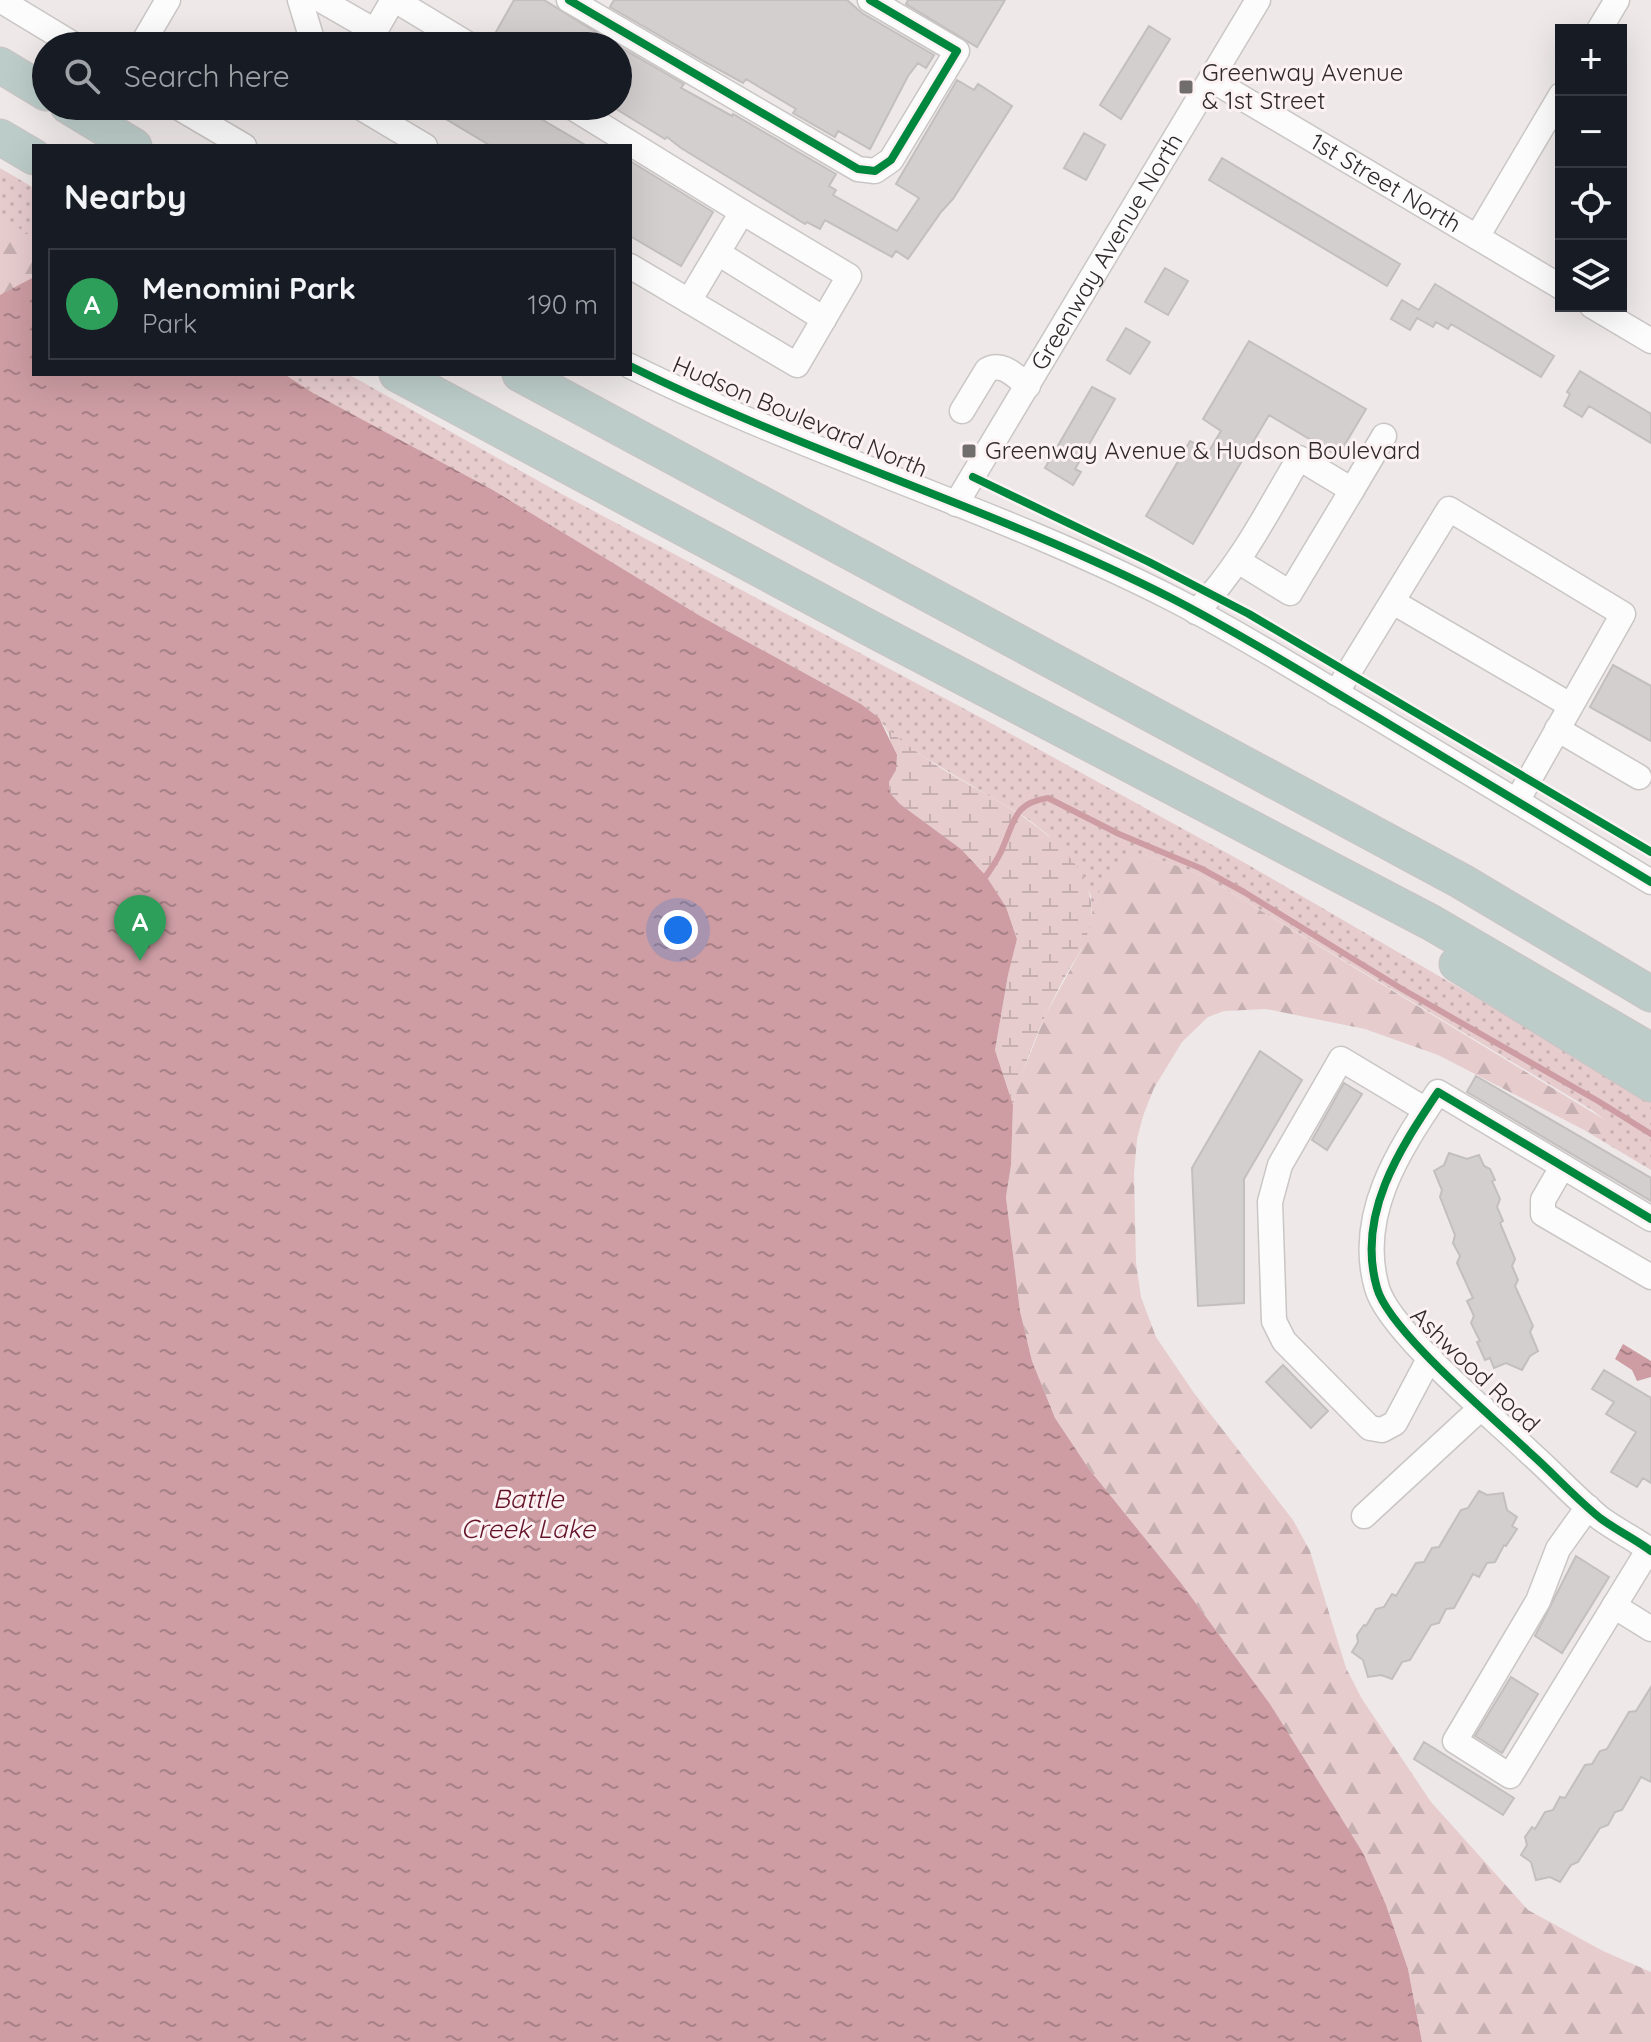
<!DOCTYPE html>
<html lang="en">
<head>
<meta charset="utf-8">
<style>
  body { margin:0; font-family:Quicksand,sans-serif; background:#20242c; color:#f1f3f6 }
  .controls { position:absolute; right:24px; top:24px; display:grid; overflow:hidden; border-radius:0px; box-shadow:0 8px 32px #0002 }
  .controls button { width:72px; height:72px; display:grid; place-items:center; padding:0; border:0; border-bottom:2px solid #363941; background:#171b24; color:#f1f3f6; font:40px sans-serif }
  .you { position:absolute; left:678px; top:930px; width:28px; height:28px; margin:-20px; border:6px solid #fff; border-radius:50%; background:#1a73e8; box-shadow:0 0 0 12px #1a73e833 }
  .badge { display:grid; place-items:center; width:52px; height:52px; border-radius:50%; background:#726d6d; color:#fff; font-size:26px; font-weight:700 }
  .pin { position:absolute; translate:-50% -66px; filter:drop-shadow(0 2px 4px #0008) }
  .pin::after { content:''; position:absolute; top:42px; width:28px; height:24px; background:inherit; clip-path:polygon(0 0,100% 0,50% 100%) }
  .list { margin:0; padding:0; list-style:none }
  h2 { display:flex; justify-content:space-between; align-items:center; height:104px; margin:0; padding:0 32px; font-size:34px }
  h2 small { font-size:26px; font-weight:400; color:#9ea1a6 }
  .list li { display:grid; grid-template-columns:52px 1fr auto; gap:24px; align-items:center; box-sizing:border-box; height:112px; margin:0 16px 16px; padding:0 16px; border:2px solid #363941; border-radius:0px }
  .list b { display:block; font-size:30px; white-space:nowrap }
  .list p { margin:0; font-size:26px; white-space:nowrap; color:#9ea1a6 }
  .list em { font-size:26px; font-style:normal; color:#9ea1a6 }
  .icon { flex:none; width:44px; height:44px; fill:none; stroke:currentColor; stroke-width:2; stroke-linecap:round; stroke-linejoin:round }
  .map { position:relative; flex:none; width:1651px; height:2042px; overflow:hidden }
  .search { position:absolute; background:#171b24; box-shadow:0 8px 32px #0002; left:32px; top:32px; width:600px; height:88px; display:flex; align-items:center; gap:20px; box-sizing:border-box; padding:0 28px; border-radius:44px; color:#9ea1a6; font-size:30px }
  .panel { position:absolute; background:#171b24; box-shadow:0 8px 32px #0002; left:32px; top:144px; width:600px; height:232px; border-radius:0px }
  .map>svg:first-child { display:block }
</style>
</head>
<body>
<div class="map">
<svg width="1651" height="2042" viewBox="0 0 1651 2042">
  <defs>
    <pattern id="green-dots" width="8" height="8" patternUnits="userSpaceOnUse" patternTransform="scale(2)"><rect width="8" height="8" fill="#e7ccce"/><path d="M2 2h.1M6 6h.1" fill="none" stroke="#c6afb1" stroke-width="1.8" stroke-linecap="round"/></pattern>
    <pattern id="forest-firs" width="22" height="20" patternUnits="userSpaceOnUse" patternTransform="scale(2)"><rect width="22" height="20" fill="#e7ccce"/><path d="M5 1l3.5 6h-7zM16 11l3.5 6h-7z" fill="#c6afb1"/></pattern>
    <pattern id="wetland-marsh" width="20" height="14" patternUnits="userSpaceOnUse" patternTransform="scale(2)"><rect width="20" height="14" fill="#e7ccce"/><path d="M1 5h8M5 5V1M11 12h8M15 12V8" fill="none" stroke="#c6afb1"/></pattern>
    <pattern id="water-ripples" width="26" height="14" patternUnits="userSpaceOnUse" patternTransform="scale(2)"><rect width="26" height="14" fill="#cd9da3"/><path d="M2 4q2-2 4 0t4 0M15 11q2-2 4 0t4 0" fill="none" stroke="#a78085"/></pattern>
  </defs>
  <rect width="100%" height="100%" fill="#eee8e8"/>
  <path fill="url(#green-dots)" d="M 0,168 L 34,188 L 34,374 L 348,374 L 560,493 L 989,722 L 1245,863 L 1595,1067 L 1651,1102 L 1651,1170 L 1584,1130 L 1594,1135 L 1605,1120 L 1592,1110 L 1217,884 L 1189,870 L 1145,855 L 1097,897 L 1092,917 L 1091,896 L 1081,874 L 1048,835 L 1028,819 L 924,757 L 901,741 L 861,704 L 702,617 L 602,557 L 0,1428 Z"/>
  <path fill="url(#forest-firs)" d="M 0,217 L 34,237 L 34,277 L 0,295 Z
    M 1145,855 L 1189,870 L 1217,884 L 1605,1120 L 1607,1129 L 1604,1134 L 1594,1135 L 1438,1055 L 1365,1029 L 1266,1009 L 1224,1011 L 1208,1017 L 1182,1042 L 1154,1088 L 1143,1116 L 1137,1139 L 1134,1174 L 1136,1263 L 1141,1297 L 1156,1337 L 1194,1393 L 1293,1520 L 1310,1551 L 1346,1668 L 1362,1699 L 1431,1802 L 1528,1910 L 1603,1951 L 1651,1972 L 1651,2042 L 1422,2042 L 1408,1969 L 1386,1905 L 1270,1704 L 1181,1583 L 1089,1469 L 1055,1418 L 1032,1361 L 1020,1311 L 1006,1197 L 1011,1165 L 1013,1105 L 1020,1079 L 1046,1014 L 1081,950 L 1097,897 L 1106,877 L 1115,865 L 1128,857 Z"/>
  <path fill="url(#wetland-marsh)" d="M 883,725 C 903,743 924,758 947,772 C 1000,803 1113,855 1088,932 C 1082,952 1069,968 1060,986 C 1040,1024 1024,1063 1013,1105 L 995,1050 L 1008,975 L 1017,938 L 1006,907 L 985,876 L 961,849 L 900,804 L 890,793 L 889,782 L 896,770 L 889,734 Z"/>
  <path fill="url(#water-ripples)" d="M 34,277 L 34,374 L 284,374 L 313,393 L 491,489 L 702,617 L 861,704 L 879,718 L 897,755 L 896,770 L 889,782 L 890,793 L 900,804 L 961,849 L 986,876 L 1006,907 L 1017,939 L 1008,975 L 995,1050 L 1013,1105 L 1011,1165 L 1006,1197 L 1020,1311 L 1032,1361 L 1055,1418 L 1089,1469 L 1181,1583 L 1270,1704 L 1363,1853 L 1386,1905 L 1408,1969 L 1422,2042 L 0,2042 L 0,295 Z
    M 1623,1344 L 1651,1361 L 1651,1377 L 1637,1381 L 1632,1370 L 1615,1359 Z"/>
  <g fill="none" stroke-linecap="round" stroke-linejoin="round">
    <path stroke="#cd9da3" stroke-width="6" d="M 986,876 C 992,867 999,858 1003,847 C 1015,820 1014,803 1048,798 L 1119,834 L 1200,868 L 1244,892 L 1402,989 L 1598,1101 L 1651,1134"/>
  </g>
  <path fill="#d4cfcf" stroke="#c4bfbf" stroke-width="2" d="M 514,0 L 544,0 L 618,46 L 504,46 L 492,39 Z
    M 614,0 L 847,0 L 862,13 L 934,55 L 926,68 L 918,63 L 908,76 L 870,149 L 838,131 L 835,137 L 793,113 L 796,109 L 746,79 L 743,83 L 705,62 L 610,7 Z
    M 908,0 L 1005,0 L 977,47 L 906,4 Z
    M 1149,26 L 1170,39 L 1121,119 L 1100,105 Z
    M 618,46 L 684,84 L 681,88 L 732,116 L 733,114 L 836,174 L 829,186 L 836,190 L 833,195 L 897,231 L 919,198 L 896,184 L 957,80 L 974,90 L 978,84 L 1012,106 L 953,199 L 941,212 L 908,259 L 896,251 L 892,257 L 825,220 L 820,229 L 807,222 L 805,224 L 681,148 L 667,137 L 665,139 L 613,107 L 618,106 Z
    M 424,106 L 519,106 L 587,146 L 491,146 Z
    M 1084,133 L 1105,145 L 1086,180 L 1064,168 Z
    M 1222,158 L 1400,264 L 1387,286 L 1209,180 Z
    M 630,161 L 713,212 L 681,266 L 630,236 Z
    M 1165,268 L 1188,281 L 1168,315 L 1145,302 Z
    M 1435,284 L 1554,356 L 1541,377 L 1451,324 L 1448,329 L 1436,322 L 1433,327 L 1417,318 L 1410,330 L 1391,319 L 1402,300 L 1419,310 Z
    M 1126,328 L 1150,342 L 1130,374 L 1107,360 Z
    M 1249,341 L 1366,409 L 1338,456 L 1269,415 L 1193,544 L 1146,516 L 1190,441 L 1209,451 L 1221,431 L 1203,419 Z
    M 1580,371 L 1651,414 L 1651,443 L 1589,406 L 1582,417 L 1564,406 L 1570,394 L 1567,392 Z
    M 1092,387 L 1115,399 L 1075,469 L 1081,472 L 1073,485 L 1045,468 Z
    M 1613,665 L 1651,686 L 1651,741 L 1590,707 Z
    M 1260,1051 L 1302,1080 L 1244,1179 L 1244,1303 L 1198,1306 L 1192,1168 Z
    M 1476,1076 L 1651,1178 L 1651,1201 L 1467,1092 Z
    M 1344,1083 L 1362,1094 L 1327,1150 L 1312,1140 Z
    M 1449,1153 L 1467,1159 L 1479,1155 L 1484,1166 L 1490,1169 L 1495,1180 L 1492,1181 L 1500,1199 L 1497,1207 L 1503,1221 L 1500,1223 L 1515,1259 L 1512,1266 L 1518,1280 L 1515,1286 L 1533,1326 L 1530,1332 L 1538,1351 L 1530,1356 L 1522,1370 L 1506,1363 L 1494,1368 L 1490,1358 L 1485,1360 L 1477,1342 L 1480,1341 L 1471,1323 L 1474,1316 L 1467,1301 L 1473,1298 L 1457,1263 L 1460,1256 L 1453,1243 L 1455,1235 L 1440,1197 L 1442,1190 L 1434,1171 L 1444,1165 Z
    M 1283,1365 L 1328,1411 L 1311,1428 L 1266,1382 Z
    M 1604,1370 L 1651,1398 L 1651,1483 L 1643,1478 L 1637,1487 L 1611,1472 L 1636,1432 L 1606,1414 L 1614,1402 L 1592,1389 Z
    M 1479,1491 L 1487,1495 L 1503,1493 L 1507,1510 L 1517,1517 L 1512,1526 L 1517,1529 L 1506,1546 L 1504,1545 L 1495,1562 L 1487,1563 L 1479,1577 L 1473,1574 L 1454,1608 L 1446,1609 L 1439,1623 L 1431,1625 L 1410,1660 L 1402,1662 L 1392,1679 L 1381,1675 L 1368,1677 L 1363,1660 L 1352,1652 L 1358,1642 L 1357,1635 L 1364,1625 L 1366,1626 L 1376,1609 L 1384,1607 L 1392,1594 L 1396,1596 L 1416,1563 L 1424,1562 L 1432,1548 L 1439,1547 L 1461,1510 L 1468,1508 Z
    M 1576,1556 L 1609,1577 L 1562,1653 L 1535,1636 Z
    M 1511,1677 L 1538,1694 L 1502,1753 L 1475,1736 Z
    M 1651,1687 L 1651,1782 L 1641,1777 L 1622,1810 L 1615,1812 L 1608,1825 L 1600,1828 L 1578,1862 L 1571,1865 L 1560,1882 L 1550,1877 L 1536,1880 L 1531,1862 L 1521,1855 L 1527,1845 L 1525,1837 L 1532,1827 L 1535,1829 L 1545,1812 L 1553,1810 L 1560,1797 L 1565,1798 L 1585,1765 L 1592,1764 L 1600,1751 L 1607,1749 L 1629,1712 L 1636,1711 Z
    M 1424,1742 L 1514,1798 L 1503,1815 L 1414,1759 Z"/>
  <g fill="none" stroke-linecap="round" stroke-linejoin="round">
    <g stroke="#cbc6c6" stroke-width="27">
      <g id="minor">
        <path d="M 0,0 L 76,46"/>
        <path d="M 300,0 L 314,46"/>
        <path d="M 321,0 L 375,31 L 393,0"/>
        <path d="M 395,0 L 471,46"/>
        <path d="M 569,0 L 858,169 L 875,171 L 891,160 L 957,51 L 870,0"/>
        <path d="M 1599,30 L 1617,0"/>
        <path d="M 141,46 L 168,0"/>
        <path id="s1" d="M 1212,80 L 1561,287"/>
        <path d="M 176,106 L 244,146"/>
        <path d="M 358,106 L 425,146"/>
        <path d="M 570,106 L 742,212 L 689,301 L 630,266"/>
        <path d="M 1477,237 L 1561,95"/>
        <path d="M 718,253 L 824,319"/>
        <path d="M 689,301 L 797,365 L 849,276 L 742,212"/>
        <path d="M 1592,306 L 1651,341"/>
        <path d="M 630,366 C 807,454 997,509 1173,599 C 1241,634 1306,675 1372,714 C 1465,770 1558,826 1651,882"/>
        <path d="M 962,411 L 987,370 C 1003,361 1016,377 1028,386"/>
        <path d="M 1352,490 L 1384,436"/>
        <path id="s2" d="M 956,504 L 1258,0"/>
        <path d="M 1393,602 L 1570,705"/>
        <path d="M 1196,612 C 1239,568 1268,511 1299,458 L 1352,490 L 1290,593 L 1238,561"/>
        <path d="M 1336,693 L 1449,509 L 1623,614 L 1517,801"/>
        <path d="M 1557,729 L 1639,777"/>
        <path d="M 1426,1110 L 1341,1059 L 1280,1165 L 1270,1202 L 1274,1321 L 1284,1341 L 1370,1428 L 1382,1430 L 1395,1423 L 1430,1357"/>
        <path d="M 1562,1167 L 1543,1200 L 1543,1214 L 1651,1277"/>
        <path d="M 1651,1219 L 1438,1092 C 1399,1150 1356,1215 1377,1288 C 1389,1331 1494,1418 1529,1452 C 1553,1473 1575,1498 1600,1518 C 1616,1530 1635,1539 1651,1551"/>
        <path d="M 1588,1507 L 1558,1549 L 1538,1601 L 1455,1741 L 1510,1776 L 1649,1549"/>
        <path d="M 1364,1516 L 1482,1407"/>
        <path d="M 1614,1606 L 1651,1629"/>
      </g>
    </g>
    <g stroke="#c7c5c5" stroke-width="37">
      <path id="highway" d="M 0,65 L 46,93
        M 68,106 L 134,146
        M 0,137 L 34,157
        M 397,374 L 862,624 L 1432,923 L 1651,1051
        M 520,374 L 1461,881 L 1651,994
        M 1457,964 L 1651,1084"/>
    </g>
    <use href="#minor" stroke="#fcfcfc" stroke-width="24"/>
    <use href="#highway" stroke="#bccdc9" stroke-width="34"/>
    <g stroke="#fdf2f3" stroke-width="13">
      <path id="cycleway" d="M 569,0 L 858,169 L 875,171 L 891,160 L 957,51 L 870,0
        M 630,366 C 807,454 997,509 1173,599 C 1241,634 1306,675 1372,714 C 1465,770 1558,826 1651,882
        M 973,477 L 1149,562 L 1249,614 L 1651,852
        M 1651,1219 L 1438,1092 C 1399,1150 1356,1215 1377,1288 C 1389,1331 1494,1418 1529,1452 C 1553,1473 1575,1498 1600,1518 C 1616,1530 1635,1539 1651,1551"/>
    </g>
    <use href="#cycleway" stroke="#00873e" stroke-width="8"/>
  </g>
  <g fill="#726d6d" stroke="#fdf2f3" stroke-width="3">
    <rect x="1178" y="79" width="16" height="16" rx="4"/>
    <rect x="961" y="443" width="16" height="16" rx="4"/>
  </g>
  <g text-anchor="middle" stroke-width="6" stroke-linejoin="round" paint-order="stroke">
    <g font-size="24" fill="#302b2b" stroke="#fdf2f3" text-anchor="start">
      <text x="1202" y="81">Greenway Avenue<tspan x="1202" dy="28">&amp; 1st Street</tspan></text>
      <text x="985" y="459">Greenway Avenue &amp; Hudson Boulevard</text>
    </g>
    <g font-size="24" fill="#302b2b" stroke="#fdf2f3">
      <text dy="8" stroke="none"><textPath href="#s1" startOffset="202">1st Street North</textPath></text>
      <text dy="8" stroke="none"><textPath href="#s2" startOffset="294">Greenway Avenue North</textPath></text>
      <text transform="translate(800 417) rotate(23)" y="8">Hudson Boulevard North</text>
      <text transform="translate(1475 1370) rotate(44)" y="8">Ashwood Road</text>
    </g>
    <g font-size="26" font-style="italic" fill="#651428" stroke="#fdf2f3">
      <text x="528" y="1508">Battle<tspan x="528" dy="30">Creek Lake</tspan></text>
    </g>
  </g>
</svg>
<div class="controls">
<button>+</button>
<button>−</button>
<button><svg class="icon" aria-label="locate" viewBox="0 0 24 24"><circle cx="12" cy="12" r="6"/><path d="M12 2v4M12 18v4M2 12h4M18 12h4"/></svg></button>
<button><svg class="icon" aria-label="layers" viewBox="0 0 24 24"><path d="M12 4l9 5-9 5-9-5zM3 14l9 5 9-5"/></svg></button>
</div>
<div class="you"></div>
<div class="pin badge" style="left:140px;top:961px;background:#2e9e5b">A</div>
<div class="search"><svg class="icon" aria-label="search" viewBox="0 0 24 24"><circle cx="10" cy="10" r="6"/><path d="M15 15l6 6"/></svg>Search here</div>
<section class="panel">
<h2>Nearby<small></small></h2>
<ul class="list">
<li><span class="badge" style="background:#2e9e5b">A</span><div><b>Menomini Park</b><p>Park</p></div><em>190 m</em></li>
</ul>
</section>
</div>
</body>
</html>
